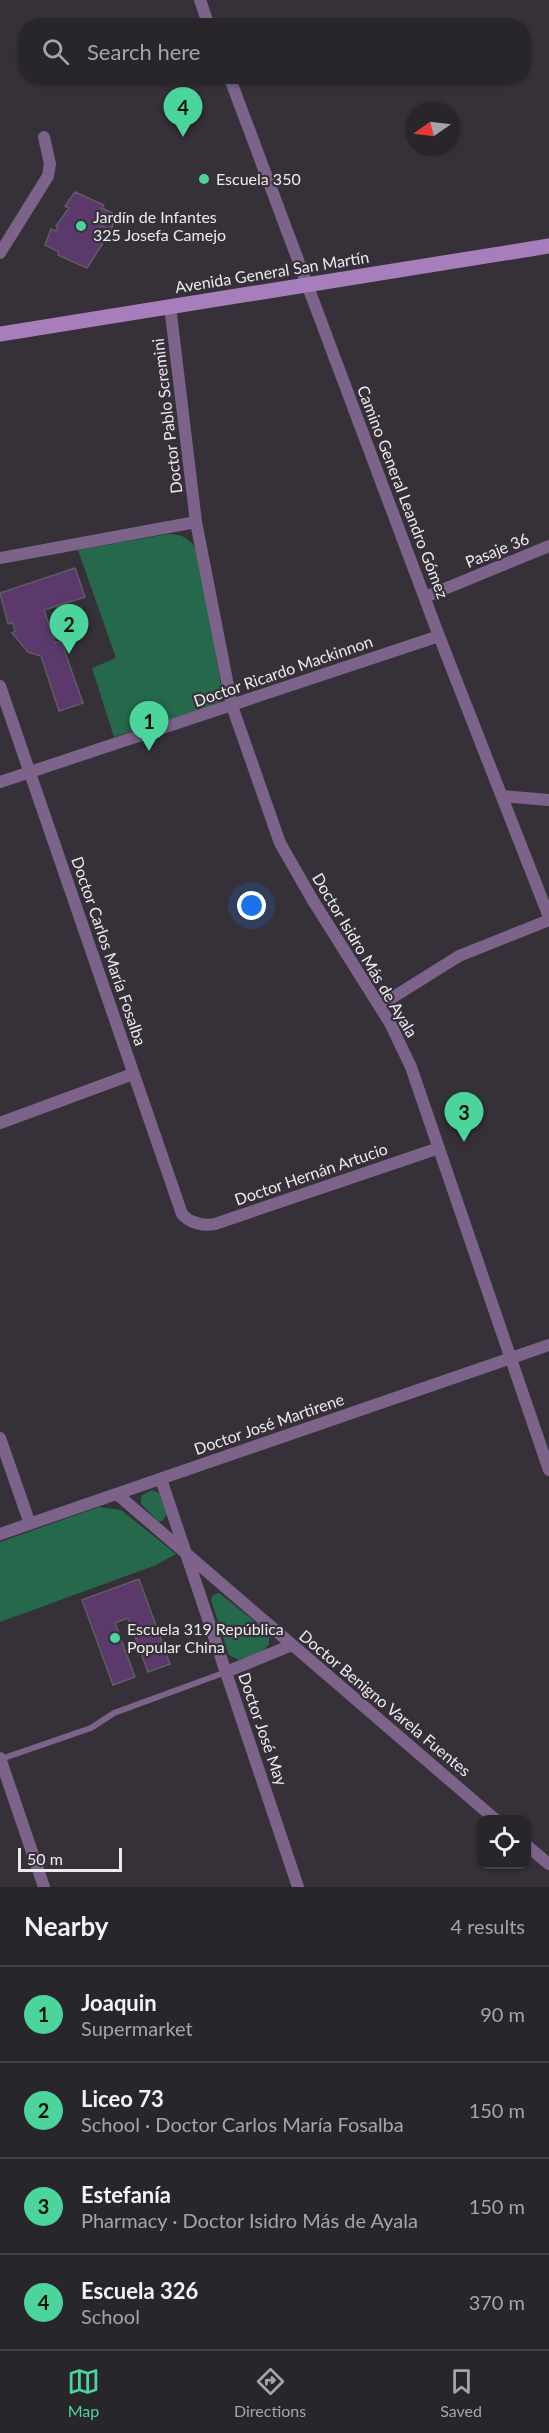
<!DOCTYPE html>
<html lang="en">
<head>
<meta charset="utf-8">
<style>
  body { margin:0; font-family:Lato,sans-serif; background:#302d33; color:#f1f3f6 }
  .controls { position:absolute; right:18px; bottom:18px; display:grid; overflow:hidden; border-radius:12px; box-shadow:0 2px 4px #0004 }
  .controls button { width:54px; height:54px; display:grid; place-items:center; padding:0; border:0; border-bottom:2px solid #444247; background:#28252b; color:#f1f3f6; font:30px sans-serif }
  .compass { position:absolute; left:405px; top:102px; width:54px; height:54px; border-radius:50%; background:#28252b; box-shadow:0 2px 4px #0004; rotate:256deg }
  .scale { position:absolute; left:18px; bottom:15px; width:104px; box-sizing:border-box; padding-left:6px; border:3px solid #edeaef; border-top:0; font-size:16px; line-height:21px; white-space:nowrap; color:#edeaef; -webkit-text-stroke:4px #363139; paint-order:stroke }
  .you { position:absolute; left:252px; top:906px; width:21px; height:21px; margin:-15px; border:4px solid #fff; border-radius:50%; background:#1a73e8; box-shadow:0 0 0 9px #1a73e833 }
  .badge { display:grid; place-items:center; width:39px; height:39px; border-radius:50%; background:#4bd49b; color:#111; font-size:20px; font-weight:700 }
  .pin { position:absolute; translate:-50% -50px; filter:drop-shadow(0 2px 3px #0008) }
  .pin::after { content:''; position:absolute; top:32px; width:21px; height:18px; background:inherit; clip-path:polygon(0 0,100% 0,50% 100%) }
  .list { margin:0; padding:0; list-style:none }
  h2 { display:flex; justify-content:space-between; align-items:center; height:78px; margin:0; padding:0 24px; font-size:26px }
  h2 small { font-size:20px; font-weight:400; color:#a5a5a9 }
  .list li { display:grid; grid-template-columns:39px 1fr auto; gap:18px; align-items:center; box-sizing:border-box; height:96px; padding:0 24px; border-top:2px solid #444247 }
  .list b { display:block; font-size:22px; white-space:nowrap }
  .list p { margin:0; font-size:20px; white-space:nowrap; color:#a5a5a9 }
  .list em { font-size:20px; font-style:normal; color:#a5a5a9 }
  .icon { flex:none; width:33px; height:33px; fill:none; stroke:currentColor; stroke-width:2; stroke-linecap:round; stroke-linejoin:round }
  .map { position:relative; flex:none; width:549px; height:1887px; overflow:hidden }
  .search { position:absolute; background:#28252b; box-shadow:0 2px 4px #0004; left:18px; right:18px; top:18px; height:66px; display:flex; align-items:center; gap:15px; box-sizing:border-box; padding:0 21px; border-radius:24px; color:#a5a5a9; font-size:22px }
  .sheet { height:462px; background:#28252b }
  nav { display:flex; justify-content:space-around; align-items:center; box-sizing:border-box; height:84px; border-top:2px solid #444247; background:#28252b; font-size:16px; color:#a5a5a9 }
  nav a { display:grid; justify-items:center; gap:3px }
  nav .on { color:#4bd49b }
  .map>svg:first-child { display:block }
</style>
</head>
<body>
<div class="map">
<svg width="549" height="1887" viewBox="0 0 549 1887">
  <rect width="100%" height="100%" fill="#363139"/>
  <path fill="#26684c" d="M 168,534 C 185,534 193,541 199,556 L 223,697 L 222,701 L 213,705 L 114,737 L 92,668 L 116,658 L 78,550 Z
    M 152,1490 L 159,1493 L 167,1514 L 162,1521 L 158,1521 L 141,1504 L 141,1496 Z
    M 99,1507 L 121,1510 L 176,1554 L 156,1565 L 0,1622 L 0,1542 Z
    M 219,1593 L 269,1633 L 269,1644 L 263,1651 L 239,1660 L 229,1655 L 211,1600 L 212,1596 Z"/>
  <path fill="#5b396b" stroke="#615b64" stroke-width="1.5" d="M 75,192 L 104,205 L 102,208 L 116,215 L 111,231 L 101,226 L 96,235 L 105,240 L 87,268 L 58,255 L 59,252 L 45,245 L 51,229 L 56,231 L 58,227 L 56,226 L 69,208 L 65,206 Z
    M 75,568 L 85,597 L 44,610 L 55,643 L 61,641 L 83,703 L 59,711 L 41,656 L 28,652 L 12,633 L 15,631 L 13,623 L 8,624 L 0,593 Z
    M 139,1579 L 170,1664 L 148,1672 L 128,1618 L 115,1623 L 135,1677 L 113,1685 L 82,1600 Z"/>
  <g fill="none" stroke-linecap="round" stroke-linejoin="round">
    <path stroke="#7d638a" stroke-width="6" d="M 1,1759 L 91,1728 L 114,1713 L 226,1672"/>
    <path stroke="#7d638a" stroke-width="12" d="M 200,0 L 209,26
      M 229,76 L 439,636 L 549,917
      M 0,253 L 48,176 L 50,164 L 44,137
      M 170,306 L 196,522 L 232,706 L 280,843 L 312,899 L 390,1023 L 411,1067 L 549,1470
      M 0,558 L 196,522
      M 425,597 L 549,546
      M 0,686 L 182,1214 C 191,1224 202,1226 215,1224 L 439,1148
      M 0,782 L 439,636
      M 502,796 L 549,800
      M 379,1006 L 459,956 L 549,920
      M 0,1123 L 133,1074
      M 0,1438 L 30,1524
      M 161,1479 L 298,1887
      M 117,1494 L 496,1820
      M 0,1534 L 549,1345
      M 226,1672 L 292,1645
      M 0,1758 L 44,1887
      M 526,1845 L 549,1864"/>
    <path stroke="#a77dbc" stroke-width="15" d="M 0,334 L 549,246"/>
  </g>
  <g fill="#4bd49b" stroke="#363139" stroke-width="2">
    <circle cx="204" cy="179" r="6"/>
    <circle cx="81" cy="226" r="6"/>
    <circle cx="115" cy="1638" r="6"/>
  </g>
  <g text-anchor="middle" stroke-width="4.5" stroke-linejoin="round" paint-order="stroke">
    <g font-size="16" fill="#edeaef" stroke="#363139" text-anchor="start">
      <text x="216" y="185">Escuela 350</text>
      <text x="93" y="223">Jardín de Infantes<tspan x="93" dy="18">325 Josefa Camejo</tspan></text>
      <text x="127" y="1635">Escuela 319 República<tspan x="127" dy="18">Popular China</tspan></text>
    </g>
    <g font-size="16" fill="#edeaef" stroke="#363139">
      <text transform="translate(272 272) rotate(-9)" y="6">Avenida General San Martín</text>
      <text transform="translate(167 416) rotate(-97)" y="6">Doctor Pablo Scremini</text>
      <text transform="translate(403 492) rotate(69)" y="6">Camino General Leandro Gómez</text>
      <text transform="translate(497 550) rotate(-22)" y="6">Pasaje 36</text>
      <text transform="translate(283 671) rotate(-19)" y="6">Doctor Ricardo Mackinnon</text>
      <text transform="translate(109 951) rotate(71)" y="6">Doctor Carlos María Fosalba</text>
      <text transform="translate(365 955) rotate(59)" y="6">Doctor Isidro Más de Ayala</text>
      <text transform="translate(311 1174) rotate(-19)" y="6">Doctor Hernán Artucio</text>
      <text transform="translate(269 1424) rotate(-19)" y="6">Doctor José Martirene</text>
      <text transform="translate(385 1703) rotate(40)" y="6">Doctor Benigno Varela Fuentes</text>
      <text transform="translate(263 1729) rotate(71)" y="6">Doctor José May</text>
    </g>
  </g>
</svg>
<div class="controls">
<button><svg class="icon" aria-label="locate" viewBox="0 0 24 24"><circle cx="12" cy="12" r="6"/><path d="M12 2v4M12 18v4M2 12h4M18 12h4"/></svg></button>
</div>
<svg class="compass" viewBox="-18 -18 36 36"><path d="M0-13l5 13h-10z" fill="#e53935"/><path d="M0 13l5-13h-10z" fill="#a5a5a9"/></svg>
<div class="scale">50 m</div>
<div class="you"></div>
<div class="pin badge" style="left:149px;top:751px">1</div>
<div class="pin badge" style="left:69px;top:654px">2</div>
<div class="pin badge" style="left:464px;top:1142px">3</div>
<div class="pin badge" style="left:183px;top:137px">4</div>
<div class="search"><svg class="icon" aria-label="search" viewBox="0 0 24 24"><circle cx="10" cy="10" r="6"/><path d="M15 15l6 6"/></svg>Search here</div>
</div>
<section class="sheet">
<h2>Nearby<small>4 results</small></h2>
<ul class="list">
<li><span class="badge">1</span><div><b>Joaquin</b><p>Supermarket</p></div><em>90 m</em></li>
<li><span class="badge">2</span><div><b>Liceo 73</b><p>School · Doctor Carlos María Fosalba</p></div><em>150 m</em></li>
<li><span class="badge">3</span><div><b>Estefanía</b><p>Pharmacy · Doctor Isidro Más de Ayala</p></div><em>150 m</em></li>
<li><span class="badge">4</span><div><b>Escuela 326</b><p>School</p></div><em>370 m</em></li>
</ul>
</section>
<nav>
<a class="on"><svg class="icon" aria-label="map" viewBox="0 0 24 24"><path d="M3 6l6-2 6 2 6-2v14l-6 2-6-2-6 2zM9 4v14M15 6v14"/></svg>Map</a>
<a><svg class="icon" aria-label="directions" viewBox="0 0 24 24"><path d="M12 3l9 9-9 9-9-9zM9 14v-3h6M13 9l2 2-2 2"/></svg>Directions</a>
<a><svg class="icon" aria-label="saved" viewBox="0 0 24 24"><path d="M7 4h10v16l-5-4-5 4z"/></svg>Saved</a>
</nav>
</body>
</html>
